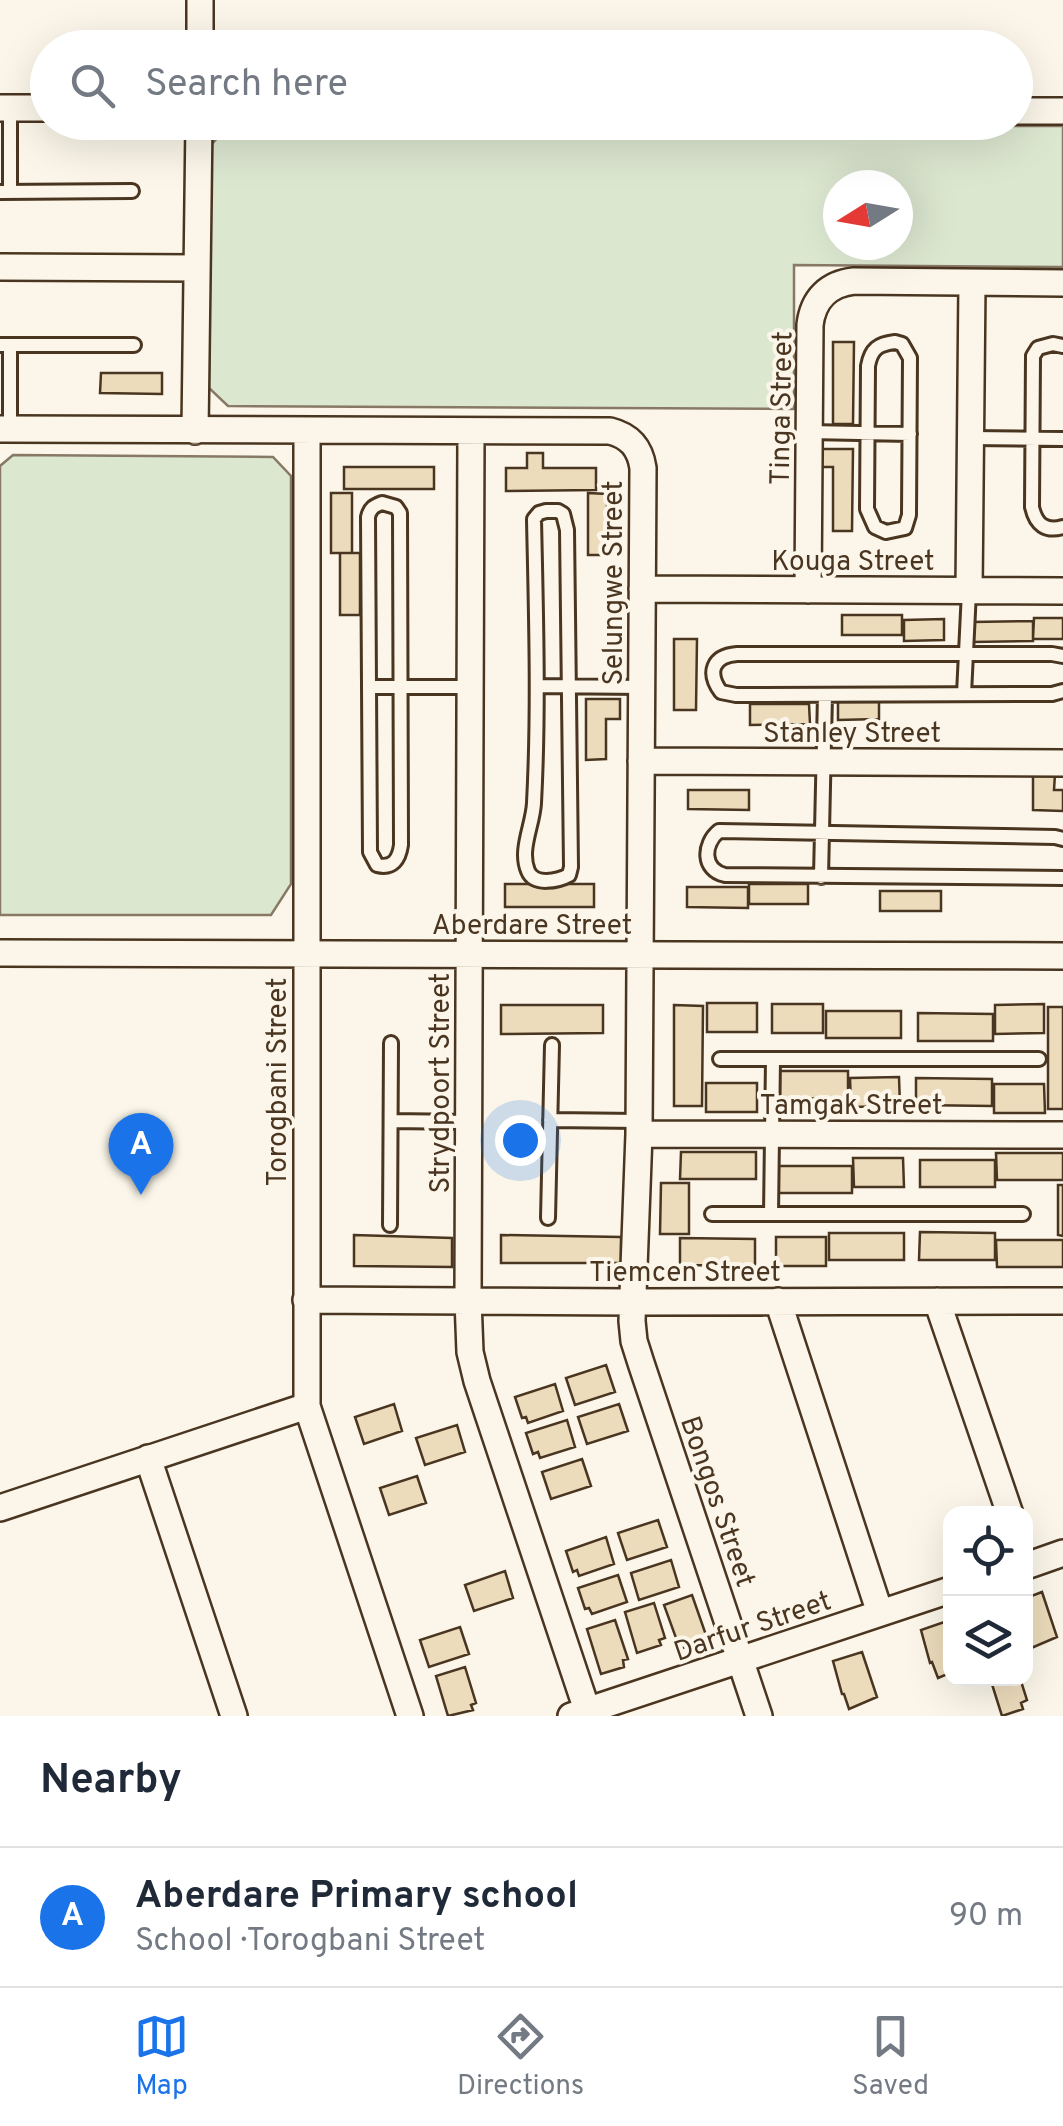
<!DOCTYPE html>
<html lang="en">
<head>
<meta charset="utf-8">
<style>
  body { margin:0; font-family:Overpass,sans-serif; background:#f2f2f3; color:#1f2937 }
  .controls { position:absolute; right:30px; bottom:30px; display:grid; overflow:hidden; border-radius:20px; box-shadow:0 10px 40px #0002 }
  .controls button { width:90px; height:90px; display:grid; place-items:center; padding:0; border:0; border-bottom:2px solid #e0e1e3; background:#fff; color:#1f2937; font:50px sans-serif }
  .compass { position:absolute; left:823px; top:170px; width:90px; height:90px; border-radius:50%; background:#fff; box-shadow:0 10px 40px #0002; rotate:259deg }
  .you { position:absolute; left:520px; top:1140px; width:35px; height:35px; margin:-25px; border:8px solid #fff; border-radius:50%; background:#1a73e8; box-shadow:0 0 0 15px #1a73e833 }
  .badge { display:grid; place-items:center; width:65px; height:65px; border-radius:50%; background:#1a73e8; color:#fff; font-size:32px; font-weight:700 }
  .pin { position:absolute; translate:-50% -82px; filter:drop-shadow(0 2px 5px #0008) }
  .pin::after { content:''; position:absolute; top:52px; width:35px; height:30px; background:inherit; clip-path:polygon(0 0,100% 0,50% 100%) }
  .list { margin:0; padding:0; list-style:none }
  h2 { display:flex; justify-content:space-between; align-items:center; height:130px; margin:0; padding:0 40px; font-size:42px }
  h2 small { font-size:32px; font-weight:400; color:#747a83 }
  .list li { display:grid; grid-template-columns:65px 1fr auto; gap:30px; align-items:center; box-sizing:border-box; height:140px; padding:0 40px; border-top:2px solid #e0e1e3 }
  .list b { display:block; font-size:38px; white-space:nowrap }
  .list p { margin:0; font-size:32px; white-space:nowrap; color:#747a83 }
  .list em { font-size:32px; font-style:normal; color:#747a83 }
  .icon { flex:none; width:55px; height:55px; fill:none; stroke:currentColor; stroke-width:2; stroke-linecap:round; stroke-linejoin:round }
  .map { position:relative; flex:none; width:1063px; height:1716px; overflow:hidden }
  .search { position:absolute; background:#fff; box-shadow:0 10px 40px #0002; left:30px; right:30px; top:30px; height:110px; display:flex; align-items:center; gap:25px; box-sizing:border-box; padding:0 35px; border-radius:55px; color:#747a83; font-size:38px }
  .sheet { height:270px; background:#fff }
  nav { display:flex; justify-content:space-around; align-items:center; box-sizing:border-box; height:140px; border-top:2px solid #e0e1e3; background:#fff; font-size:28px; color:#747a83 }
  nav a { display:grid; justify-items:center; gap:5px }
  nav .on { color:#1a73e8 }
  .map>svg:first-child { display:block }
</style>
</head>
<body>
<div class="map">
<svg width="1063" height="1716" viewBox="0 0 1063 1716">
  <rect width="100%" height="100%" fill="#fbf6e9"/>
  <path fill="#dce7d0" stroke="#887966" stroke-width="2.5" fill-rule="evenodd" d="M 242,124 L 1063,126 L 1063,267 L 794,265 L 794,409 L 228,406 L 209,388 L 211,145 L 228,126 ZM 838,185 L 898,185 L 898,245 L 838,245 Z
    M 13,455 L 273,457 L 291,476 L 291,884 L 271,915 L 0,915 L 0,466 Z"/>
  <path fill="#ecdcbc" stroke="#4a3520" stroke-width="2.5" d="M 833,342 L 854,342 L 853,424 L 833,424 Z
    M 101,373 L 162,373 L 162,394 L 100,393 Z
    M 821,449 L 853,449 L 852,531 L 833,531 L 833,467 L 821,467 Z
    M 527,453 L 543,453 L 543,468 L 596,468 L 596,490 L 506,491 L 506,468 L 527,468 Z
    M 344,467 L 434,467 L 434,489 L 344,489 Z
    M 331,493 L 352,493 L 352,553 L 331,553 Z
    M 588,493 L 607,494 L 607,555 L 588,555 Z
    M 340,553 L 360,553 L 360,615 L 340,615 Z
    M 842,615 L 902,615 L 902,635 L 842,635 Z
    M 1034,618 L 1063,618 L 1063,639 L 1033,639 Z
    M 944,619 L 944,640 L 904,641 L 904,620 Z
    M 1033,621 L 1033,641 L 972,642 L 972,622 Z
    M 674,639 L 697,639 L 696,710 L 674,710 Z
    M 586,699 L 620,699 L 620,719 L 606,719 L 606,759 L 586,760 Z
    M 838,700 L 879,700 L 879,719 L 838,720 Z
    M 750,704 L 809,704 L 810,724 L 750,725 Z
    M 1033,774 L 1055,774 L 1054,790 L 1063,790 L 1063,811 L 1033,810 Z
    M 688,790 L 749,790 L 749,810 L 688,809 Z
    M 505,884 L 594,884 L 594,907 L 505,907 Z
    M 749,884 L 808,884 L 808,904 L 749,904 Z
    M 687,887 L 748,887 L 748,908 L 687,907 Z
    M 880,891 L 941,891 L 941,911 L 880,911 Z
    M 707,1003 L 757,1003 L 757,1032 L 707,1032 Z
    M 772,1004 L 823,1004 L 823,1033 L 772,1033 Z
    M 1044,1004 L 1044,1033 L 995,1034 L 995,1005 Z
    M 501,1005 L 603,1005 L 603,1033 L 501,1034 Z
    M 674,1005 L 703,1006 L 702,1106 L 674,1106 Z
    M 1048,1007 L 1063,1007 L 1063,1109 L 1048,1109 Z
    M 826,1011 L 901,1011 L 901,1038 L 826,1038 Z
    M 918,1013 L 993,1014 L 993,1041 L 918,1041 Z
    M 773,1071 L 848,1071 L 848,1099 L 773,1098 Z
    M 899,1077 L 900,1106 L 851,1107 L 850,1078 Z
    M 916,1078 L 992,1079 L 992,1106 L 916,1105 Z
    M 706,1083 L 757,1083 L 757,1112 L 706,1112 Z
    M 994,1084 L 1044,1084 L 1045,1113 L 994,1113 Z
    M 681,1152 L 756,1152 L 756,1179 L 680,1179 Z
    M 996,1153 L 1063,1153 L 1063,1180 L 997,1180 Z
    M 853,1158 L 903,1158 L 904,1187 L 854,1187 Z
    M 920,1160 L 995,1160 L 995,1187 L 920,1187 Z
    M 776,1166 L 852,1166 L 852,1193 L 777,1193 Z
    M 661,1183 L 689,1183 L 689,1234 L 660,1234 Z
    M 1058,1185 L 1063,1185 L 1063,1236 L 1058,1235 Z
    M 920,1232 L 995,1233 L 995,1260 L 919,1260 Z
    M 829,1233 L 904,1233 L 904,1260 L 829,1260 Z
    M 354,1235 L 452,1238 L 452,1267 L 354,1266 Z
    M 501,1235 L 621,1237 L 621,1263 L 501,1263 Z
    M 776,1237 L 826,1237 L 826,1266 L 776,1266 Z
    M 680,1238 L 755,1239 L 755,1266 L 680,1265 Z
    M 996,1240 L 1063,1240 L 1063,1267 L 997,1267 Z
    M 606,1365 L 615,1392 L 575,1405 L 566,1378 Z
    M 555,1384 L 563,1411 L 528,1423 L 526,1417 L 522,1418 L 515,1397 Z
    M 394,1404 L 402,1431 L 364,1444 L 355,1417 Z
    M 619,1404 L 628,1431 L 587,1444 L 578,1417 Z
    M 567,1420 L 575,1447 L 540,1458 L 538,1452 L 533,1454 L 526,1433 Z
    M 457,1425 L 465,1452 L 425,1465 L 416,1438 Z
    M 582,1459 L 591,1486 L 551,1499 L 542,1472 Z
    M 417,1476 L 426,1503 L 389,1515 L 380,1488 Z
    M 658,1520 L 667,1547 L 627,1560 L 618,1533 Z
    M 606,1537 L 614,1564 L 579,1576 L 577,1570 L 573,1572 L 566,1551 Z
    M 671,1560 L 679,1587 L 639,1600 L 631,1573 Z
    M 505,1571 L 513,1598 L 474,1611 L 465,1585 Z
    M 618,1575 L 627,1602 L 592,1614 L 589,1608 L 585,1609 L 578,1588 Z
    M 1042,1592 L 1057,1637 L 1029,1649 L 1026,1639 L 1026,1598 Z
    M 692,1595 L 706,1635 L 701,1636 L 703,1641 L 680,1649 L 664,1605 Z
    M 654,1603 L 665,1638 L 659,1640 L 661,1645 L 637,1653 L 625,1612 Z
    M 615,1620 L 628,1659 L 623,1660 L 624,1667 L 601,1674 L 587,1629 Z
    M 950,1620 L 950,1673 L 938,1678 L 932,1662 L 930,1663 L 921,1630 Z
    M 460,1627 L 469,1654 L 429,1667 L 420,1640 Z
    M 862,1652 L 877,1697 L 849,1709 L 844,1694 L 842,1694 L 833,1661 Z
    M 465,1667 L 476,1703 L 471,1705 L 473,1710 L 448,1716 L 436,1676 Z
    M 990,1678 L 1020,1678 L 1027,1700 L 1021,1703 L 1023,1709 L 1002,1716 Z"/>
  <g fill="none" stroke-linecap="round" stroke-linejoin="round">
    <g stroke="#4a3520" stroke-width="18">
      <path id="lane" d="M 0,192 L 132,191
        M 10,192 L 10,108
        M 895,342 L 902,344 L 910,358 L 909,515 L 905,528 L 886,532 L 875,527 L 867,509 L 868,366 C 871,349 878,344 895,342 Z
        M 0,345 L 134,345
        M 10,345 L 10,429
        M 1063,346 L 1053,344 L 1038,348 L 1033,356 L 1032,507 C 1036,525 1046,532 1063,527
        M 809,432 L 910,434
        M 970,438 L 1063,439
        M 382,503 L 396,507 L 400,513 L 401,845 C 399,859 393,869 377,865 L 370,852 L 368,517 C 370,508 374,506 382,503 Z
        M 546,511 L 558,511 L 563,514 L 567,530 L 571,867 L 569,875 C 558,881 534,886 528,871 C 519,850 533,825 534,803 C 539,708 536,614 534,519 L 539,513 Z
        M 1063,656 L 1052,654 L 737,654 C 712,656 707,673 721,692 L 736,695 L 1052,694 L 1063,691
        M 538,686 L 642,687
        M 369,687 L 470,687
        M 964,694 L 969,591
        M 1063,839 L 1055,837 L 719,831 C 703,844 702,870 725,875 L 1063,878
        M 821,877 L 825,695
        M 720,1059 L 1039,1059
        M 550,1120 L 639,1121
        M 391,1121 L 469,1122
        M 712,1214 L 1023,1214
        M 771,1214 L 773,1059
        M 548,1218 L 552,1045
        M 390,1225 L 391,1043"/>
    </g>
    <g stroke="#4a3520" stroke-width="30">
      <path id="street" d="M 200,48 L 200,0
        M 0,108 L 48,108
        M 1016,111 L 1063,111
        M 0,267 L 197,268
        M 0,429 L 610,431 C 630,436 640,448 643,468 L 639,1134 L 632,1321 L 634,1341 L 641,1363 L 759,1716
        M 307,430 L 307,1406 L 410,1716
        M 195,431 L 199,122
        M 471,431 L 468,1300 L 470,1352 L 477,1381 L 589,1716
        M 642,589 L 1063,591
        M 808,590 L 810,325 C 813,299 828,284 854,281 L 1063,283
        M 969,591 L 972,283
        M 641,761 L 1063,763
        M 0,953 L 1063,956
        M 639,1134 L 1063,1135
        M 306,1300 L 632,1302 L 1063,1301
        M 778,1301 L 880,1613
        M 937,1301 L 1010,1514
        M 148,1458 L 234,1716
        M 0,1508 L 307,1406
        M 1026,1566 L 1063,1553
        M 571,1716 L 950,1590"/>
    </g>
    <use href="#lane" stroke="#fbf6e9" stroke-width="12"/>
    <use href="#street" stroke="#fbf6e9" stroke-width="25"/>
  </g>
  <g text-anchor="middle" stroke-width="8" stroke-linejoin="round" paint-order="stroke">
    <g font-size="28" fill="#4a3520" stroke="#fbf6e9">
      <text transform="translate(780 408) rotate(-89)" y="10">Tinga Street</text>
      <text x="853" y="570">Kouga Street</text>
      <text transform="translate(612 583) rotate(-90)" y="10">Selungwe Street</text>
      <text x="852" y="742">Stanley Street</text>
      <text x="532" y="934">Aberdare Street</text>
      <text transform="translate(276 1082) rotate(-90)" y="10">Torogbani Street</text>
      <text transform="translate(439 1083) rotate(-90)" y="10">Strydpoort Street</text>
      <text x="851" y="1114">Tamgak Street</text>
      <text x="685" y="1281">Tiemcen Street</text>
      <text transform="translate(719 1501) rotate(71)" y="10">Bongos Street</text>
      <text transform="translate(752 1625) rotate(-19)" y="10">Darfur Street</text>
    </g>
  </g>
</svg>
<div class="controls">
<button><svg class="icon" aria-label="locate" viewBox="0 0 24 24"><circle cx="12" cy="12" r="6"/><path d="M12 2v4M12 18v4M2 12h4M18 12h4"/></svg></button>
<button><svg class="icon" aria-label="layers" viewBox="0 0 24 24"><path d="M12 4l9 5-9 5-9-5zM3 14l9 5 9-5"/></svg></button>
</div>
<svg class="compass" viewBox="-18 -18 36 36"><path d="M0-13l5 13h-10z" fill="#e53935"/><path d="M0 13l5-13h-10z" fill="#747a83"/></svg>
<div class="you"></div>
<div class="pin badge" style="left:141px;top:1195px">A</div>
<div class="search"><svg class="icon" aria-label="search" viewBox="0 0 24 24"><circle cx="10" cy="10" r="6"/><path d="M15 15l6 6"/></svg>Search here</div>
</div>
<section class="sheet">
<h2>Nearby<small></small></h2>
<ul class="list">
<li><span class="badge">A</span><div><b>Aberdare Primary school</b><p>School · Torogbani Street</p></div><em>90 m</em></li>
</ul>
</section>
<nav>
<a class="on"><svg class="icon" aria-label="map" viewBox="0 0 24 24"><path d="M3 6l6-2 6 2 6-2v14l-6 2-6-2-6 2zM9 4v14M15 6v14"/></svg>Map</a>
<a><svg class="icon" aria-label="directions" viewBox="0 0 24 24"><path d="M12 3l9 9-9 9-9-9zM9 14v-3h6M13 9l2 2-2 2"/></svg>Directions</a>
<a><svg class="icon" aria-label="saved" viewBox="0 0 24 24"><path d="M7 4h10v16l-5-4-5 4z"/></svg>Saved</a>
</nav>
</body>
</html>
